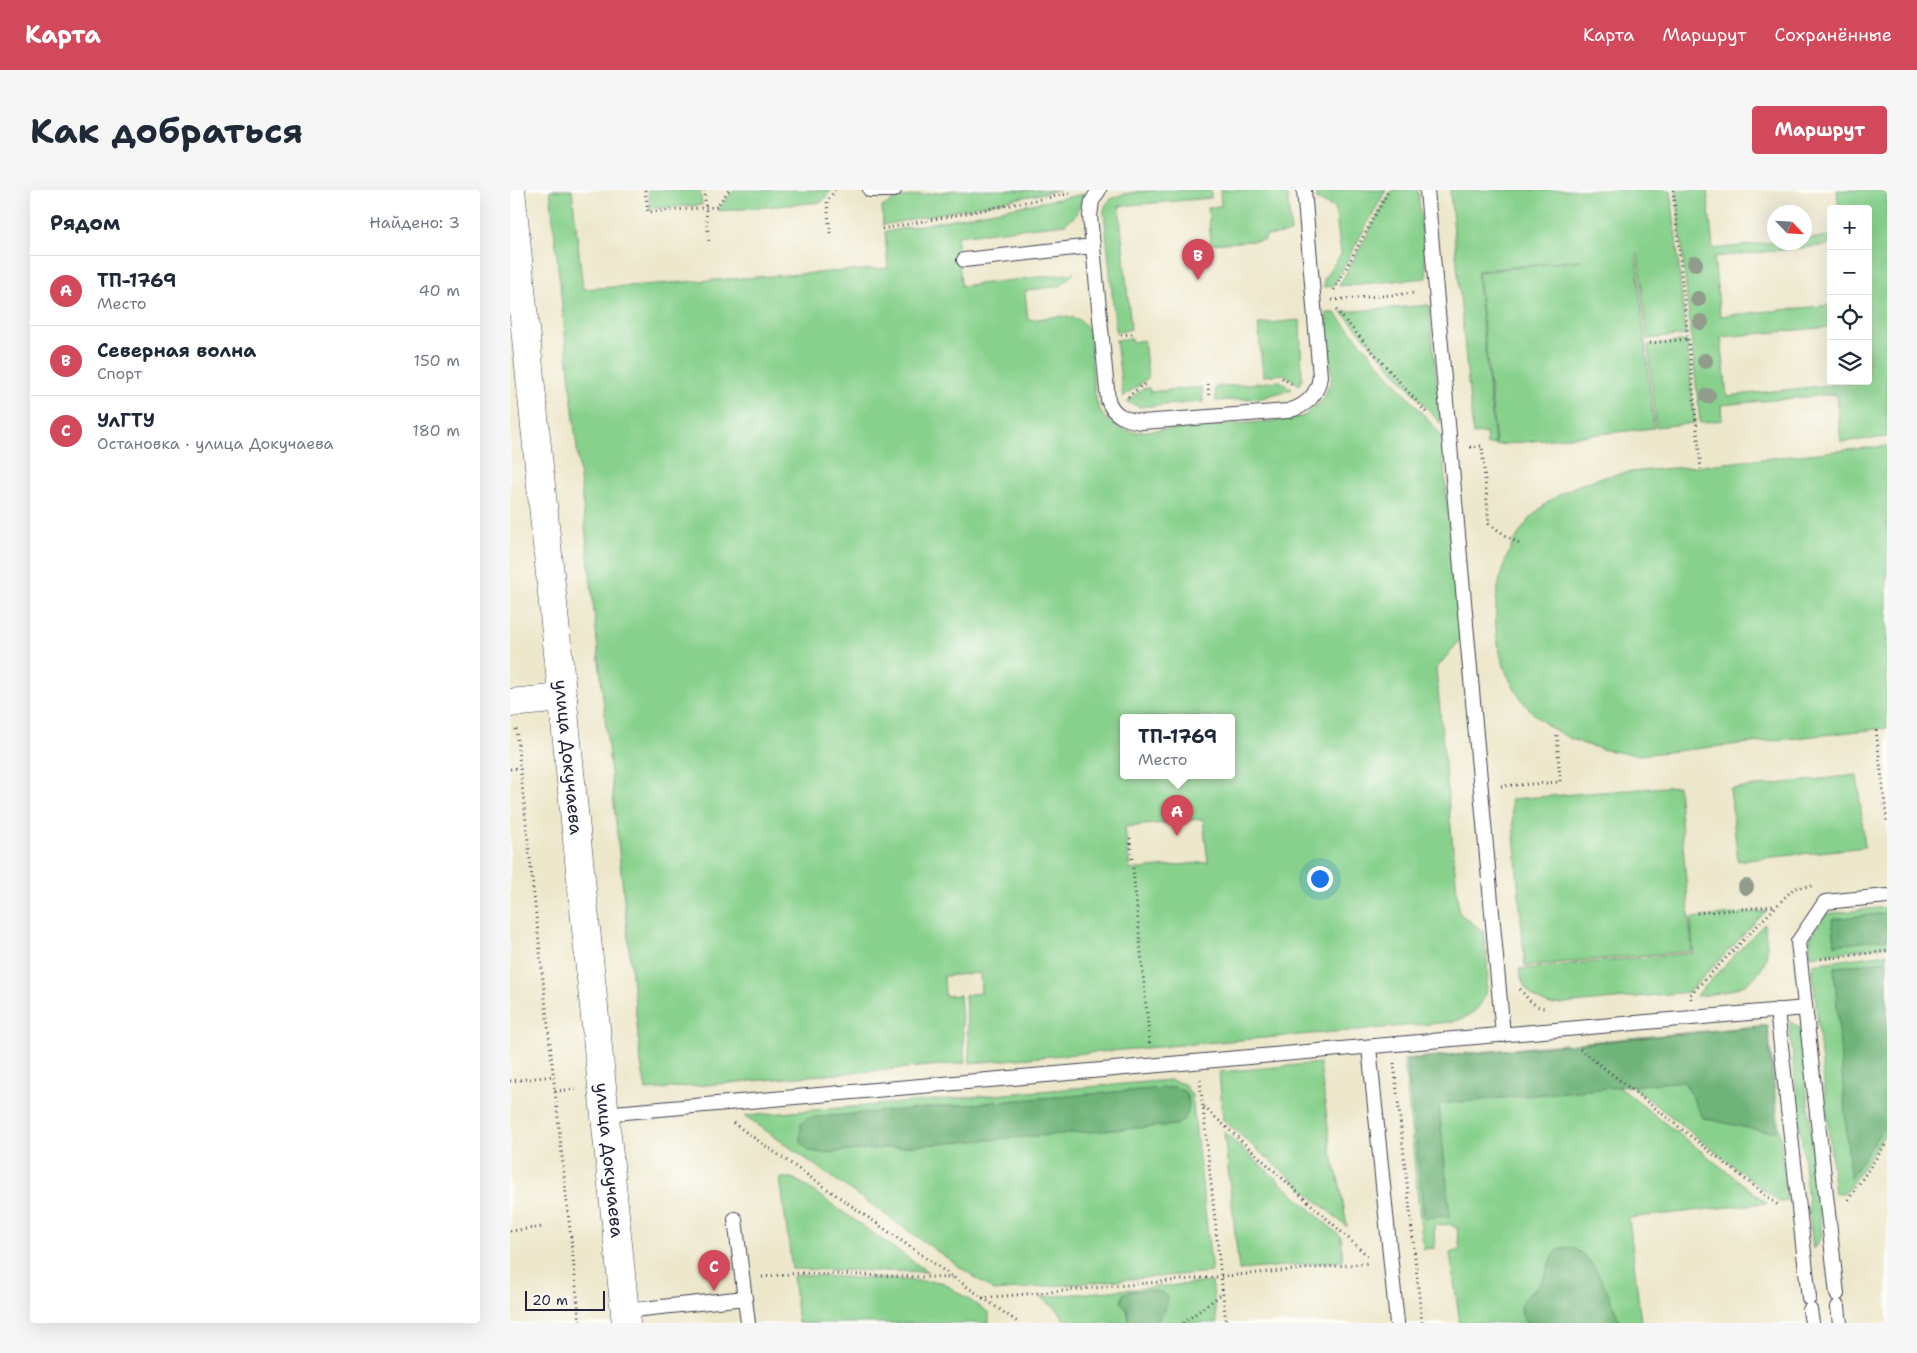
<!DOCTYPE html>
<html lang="ru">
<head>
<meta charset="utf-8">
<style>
  body { margin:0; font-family:"Shantell Sans",sans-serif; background:#f6f6f7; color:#1f2937 }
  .controls { position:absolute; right:15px; top:15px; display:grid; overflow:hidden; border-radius:5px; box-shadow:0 5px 20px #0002 }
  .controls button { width:45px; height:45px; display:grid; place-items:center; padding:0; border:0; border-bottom:1px solid #e0e1e3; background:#fff; color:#1f2937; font:25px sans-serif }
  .compass { position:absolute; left:1257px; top:15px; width:45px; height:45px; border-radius:50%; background:#fff; box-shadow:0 5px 20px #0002; rotate:115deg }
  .scale { position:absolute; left:15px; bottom:12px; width:80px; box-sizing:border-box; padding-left:5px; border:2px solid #22223b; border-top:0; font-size:14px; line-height:18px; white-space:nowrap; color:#22223b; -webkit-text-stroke:4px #fdfcf7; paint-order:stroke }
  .you { position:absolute; left:809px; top:688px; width:18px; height:18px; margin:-12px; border:4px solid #fff; border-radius:50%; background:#1a73e8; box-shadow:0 0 0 8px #1a73e833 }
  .badge { display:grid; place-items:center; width:32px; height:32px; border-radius:50%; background:#d1495b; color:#fff; font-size:16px; font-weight:700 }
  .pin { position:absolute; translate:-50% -41px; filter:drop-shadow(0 1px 2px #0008) }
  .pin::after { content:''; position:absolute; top:26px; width:18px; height:15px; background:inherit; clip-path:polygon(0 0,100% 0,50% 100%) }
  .popup { position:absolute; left:610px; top:524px; width:115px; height:65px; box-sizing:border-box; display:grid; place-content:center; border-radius:5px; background:#fff; filter:drop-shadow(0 1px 4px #0005); font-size:16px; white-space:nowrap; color:#747a83 }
  .popup b { font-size:19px; color:#1f2937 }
  .popup::after { content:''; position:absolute; left:50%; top:100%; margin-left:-10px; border:10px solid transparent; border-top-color:#fff }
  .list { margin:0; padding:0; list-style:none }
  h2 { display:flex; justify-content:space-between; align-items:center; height:65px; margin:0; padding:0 20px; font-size:21px }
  h2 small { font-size:16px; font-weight:400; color:#747a83 }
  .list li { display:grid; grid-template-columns:32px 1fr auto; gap:15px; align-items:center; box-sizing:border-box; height:70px; padding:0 20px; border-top:1px solid #e0e1e3 }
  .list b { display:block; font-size:19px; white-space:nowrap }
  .list p { margin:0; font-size:16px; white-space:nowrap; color:#747a83 }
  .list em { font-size:16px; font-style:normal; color:#747a83 }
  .icon { flex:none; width:28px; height:28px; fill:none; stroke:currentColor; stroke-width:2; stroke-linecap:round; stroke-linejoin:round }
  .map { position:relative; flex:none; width:1377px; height:1133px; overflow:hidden; border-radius:5px }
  header { display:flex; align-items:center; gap:30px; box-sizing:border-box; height:70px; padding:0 25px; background:#d1495b; color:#fff }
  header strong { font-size:24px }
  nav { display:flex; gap:28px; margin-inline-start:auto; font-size:18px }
  .intro { display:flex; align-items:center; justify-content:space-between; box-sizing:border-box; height:120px; padding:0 30px }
  h1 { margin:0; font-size:35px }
  .button { padding:12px 22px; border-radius:5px; background:#d1495b; color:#fff; font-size:18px; font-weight:700 }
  main { display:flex; gap:30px; padding:0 30px }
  aside { flex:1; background:#fff; border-radius:5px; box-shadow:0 5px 20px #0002 }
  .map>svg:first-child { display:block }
</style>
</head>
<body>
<header>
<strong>Карта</strong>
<nav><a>Карта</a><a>Маршрут</a><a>Сохранённые</a></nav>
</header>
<div class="intro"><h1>Как добраться</h1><a class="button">Маршрут</a></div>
<main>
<aside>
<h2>Рядом<small>Найдено: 3</small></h2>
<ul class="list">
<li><span class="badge">A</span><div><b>ТП-1769</b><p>Место</p></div><em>40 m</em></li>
<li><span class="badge">B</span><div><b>Северная волна</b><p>Спорт</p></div><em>150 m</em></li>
<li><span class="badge">C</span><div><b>УлГТУ</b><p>Остановка · улица Докучаева</p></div><em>180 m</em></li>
</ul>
</aside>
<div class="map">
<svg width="1377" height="1133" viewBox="0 0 1377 1133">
  <rect width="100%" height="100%" fill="#fdfcf7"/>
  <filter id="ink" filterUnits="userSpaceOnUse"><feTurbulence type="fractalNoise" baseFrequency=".02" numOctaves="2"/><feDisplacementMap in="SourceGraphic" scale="10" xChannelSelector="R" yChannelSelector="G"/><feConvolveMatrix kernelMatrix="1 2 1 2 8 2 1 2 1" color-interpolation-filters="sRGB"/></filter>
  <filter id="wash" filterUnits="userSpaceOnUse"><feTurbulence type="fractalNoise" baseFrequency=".0096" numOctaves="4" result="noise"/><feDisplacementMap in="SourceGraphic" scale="20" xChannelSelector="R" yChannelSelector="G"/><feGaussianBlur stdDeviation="1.12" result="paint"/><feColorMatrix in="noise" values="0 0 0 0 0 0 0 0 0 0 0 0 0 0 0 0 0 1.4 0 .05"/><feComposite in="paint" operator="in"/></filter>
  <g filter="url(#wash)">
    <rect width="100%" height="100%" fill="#ede7cb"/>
    <path fill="#88d18d" stroke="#557a64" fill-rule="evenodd" d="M 40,0 L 62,0 L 73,99 L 378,78 L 375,42 L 574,4 L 566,25 L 555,34 L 447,46 L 451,96 L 564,83 L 551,96 L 515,101 L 518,130 C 539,129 568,117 580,142 C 582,163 581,207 592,224 C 599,235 613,240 625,242 L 775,230 L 794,226 L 813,210 L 822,188 L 816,123 L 825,123 L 931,245 L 950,450 L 926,479 L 949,723 L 974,742 C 977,780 989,820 942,832 L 460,873 L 455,805 L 471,803 L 470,783 L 434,786 L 435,806 L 450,805 L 455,873 L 136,900 L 131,873 ZM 613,527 L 721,527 L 721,585 L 613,585 ZM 693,629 L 698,672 L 620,680 L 615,637 Z
      M 138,0 L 190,0 L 192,15 L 140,19 Z
      M 224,0 L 321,0 L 312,12 L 210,21 L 210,17 Z
      M 445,0 L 550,0 L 373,35 L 372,17 L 388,8 Z
      M 653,0 L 701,0 L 701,8 L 609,16 L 621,139 L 606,143 L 594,21 C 596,0 634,2 653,0 Z
      M 710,0 L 775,0 L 778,8 L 781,43 L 755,46 L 755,50 L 701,54 L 698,17 L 711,16 Z
      M 876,0 L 823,96 L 814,97 L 814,88 L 831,65 L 825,18 L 807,10 L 806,0 Z
      M 882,0 L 908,0 L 917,88 L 829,96 Z
      M 940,0 L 1161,0 L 1176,145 L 1137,149 L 1128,64 L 1126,65 L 1144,238 L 986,255 L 968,82 L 1071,70 L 967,81 L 985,254 L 977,255 L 976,243 L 963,244 Z
      M 1166,0 L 1197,0 L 1203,59 L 1264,52 L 1294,52 L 1295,49 L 1321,46 L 1321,55 L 1204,67 L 1210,126 L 1321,115 L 1321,137 L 1211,147 L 1217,206 L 1358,191 L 1358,19 L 1329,19 L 1327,0 L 1377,0 L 1377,247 L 1331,252 L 1326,204 L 1211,215 L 1212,230 L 1190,233 Z
      M 919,115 L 931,234 L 832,122 Z
      M 790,130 L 792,190 L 789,195 L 774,184 L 753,186 L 748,134 Z
      M 621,148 L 622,152 L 634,150 L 638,188 L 613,207 L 606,150 Z
      M 1177,151 L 1185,233 L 1146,237 L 1138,155 Z
      M 770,191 L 782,199 L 751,208 L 706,211 L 705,197 Z
      M 692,197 L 693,212 L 630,217 L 617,212 L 632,199 L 639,198 L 640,202 Z
      M 1377,256 L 1377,538 L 1130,565 C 1088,561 1050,551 1020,520 C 963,458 978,340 1056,301 C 1096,280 1145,280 1189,276 C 1252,269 1314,262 1377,256 Z
      M 1347,585 L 1355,657 L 1228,671 L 1220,599 Z
      M 1168,596 L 1182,761 L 1015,776 L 1001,609 Z
      M 1377,717 L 1377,756 L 1300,766 L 1300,748 L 1315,724 Z
      M 1256,721 L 1179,802 L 1041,815 C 1022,810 1012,798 1009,779 L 1183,763 L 1181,728 Z
      M 1254,734 C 1255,743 1258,753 1257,762 C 1253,797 1213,804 1186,806 Z
      M 1377,764 L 1377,941 L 1336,1002 L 1325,1004 L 1302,774 Z
      M 1279,831 L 1290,838 L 1312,1046 L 1303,1059 Z
      M 1258,835 L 1277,1011 L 1269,1012 L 1068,853 Z
      M 1054,854 L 1257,1013 L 1119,1028 L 1131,1133 L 950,1133 L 940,1063 L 950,1060 L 947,1038 L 939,1034 L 924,1036 L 925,1058 L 913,1059 L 894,869 Z
      M 810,873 L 821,962 L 830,995 L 837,1037 L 713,930 L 709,882 Z
      M 660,890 L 674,894 L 682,906 L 702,1082 L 484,1101 L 235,926 Z
      M 714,942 L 831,1047 L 833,1071 L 729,1080 Z
      M 270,988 L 282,988 L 293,994 L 418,1082 L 282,1079 Z
      M 291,1085 L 432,1092 L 479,1123 L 479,1133 L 288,1133 L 283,1086 Z
      M 702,1092 L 707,1133 L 556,1133 L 549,1121 L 531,1107 Z"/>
    <path fill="#6eb378" stroke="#486a5a" d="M 1377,723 L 1377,749 L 1325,755 L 1322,729 Z
      M 1377,771 L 1377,933 L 1340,988 L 1324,777 Z
      M 1257,836 L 1267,941 L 1251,941 L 1193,928 L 1174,891 L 929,914 L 940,1026 L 914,1028 L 897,870 Z
      M 664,897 L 674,901 C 682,914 680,928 666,935 L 313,963 L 299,961 L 290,951 L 291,934 L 296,929 L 306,927 Z
      M 1050,1058 C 1055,1058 1061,1057 1065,1059 C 1087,1070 1102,1112 1110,1133 L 1016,1133 C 1000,1107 1021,1107 1031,1092 C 1040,1080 1035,1072 1050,1058 Z
      M 640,1100 L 651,1102 L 658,1107 C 658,1118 652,1125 646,1133 L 619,1133 L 617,1119 L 611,1113 L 613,1104 L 620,1101 Z"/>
  </g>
  <g filter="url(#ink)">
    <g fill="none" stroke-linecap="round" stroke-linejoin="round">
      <g stroke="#404051" stroke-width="16">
        <path id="lane" d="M 360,0 L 384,0
          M 589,0 L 582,11 L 580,26 L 598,210 C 603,226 617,230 632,232 L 778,221 C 796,216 808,205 810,186 L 794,0
          M 917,0 L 993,845
          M 454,70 L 583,56
          M 1267,820 L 1299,1108
          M 859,857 L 887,1133
          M 93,924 L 1295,818
          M 225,1029 L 238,1133
          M 1327,1104 L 1288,752 L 1315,712 L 1377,706
          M 1328,1117 L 1330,1133
          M 1300,1120 L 1302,1133
          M 114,1121 L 235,1108"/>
      </g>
      <g stroke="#404051" stroke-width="29">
        <g id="street">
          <path id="s1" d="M 1,0 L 116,1133"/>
          <path d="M 0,513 L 53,508"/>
        </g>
      </g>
      <path stroke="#404051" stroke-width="3" stroke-dasharray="1 4" stroke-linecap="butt" d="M 135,0 L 138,22 L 206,17 L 219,0
        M 194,0 L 199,52
        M 1163,0 L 1191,279
        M 372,39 L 563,3
        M 320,43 L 317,12 L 325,0
        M 824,100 L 879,0
        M 822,110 L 906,103
        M 826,120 L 916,222
        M 611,145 L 622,144
        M 1140,153 L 1179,149
        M 772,188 L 784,196
        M 698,194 L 699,207
        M 618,207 L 632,195 L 638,194
        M 960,257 L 972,256 L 979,334 L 1009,354
        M 6,539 L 70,1133
        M 1366,540 L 1377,631
        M 0,579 L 10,578
        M 991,596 L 1050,592 L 1047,545
        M 620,648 L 640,856
        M 1187,723 L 1264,716
        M 1311,769 L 1377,761
        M 1010,799 C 1017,808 1024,818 1036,818
        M 1181,809 L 1180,805 L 1284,698 L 1302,696
        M 1070,859 L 1268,1015
        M 884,873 L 912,1133
        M 690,890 L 716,1133
        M 0,891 L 43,886
        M 45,901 L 67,899
        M 694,917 L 859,1067
        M 223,933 L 509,1133
        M 1338,1010 L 1377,952
        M 0,1041 L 33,1037
        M 252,1087 L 290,1083 L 443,1088
        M 472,1108 L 860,1073
        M 673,1133 L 712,1104"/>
      <use href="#lane" stroke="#fff" stroke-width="14"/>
      <use href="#street" stroke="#fff" stroke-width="28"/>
    </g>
    <g fill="#919c8c">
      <circle cx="1185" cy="73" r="8"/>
      <circle cx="1188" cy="109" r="8"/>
      <circle cx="1191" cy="132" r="8"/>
      <circle cx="1195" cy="171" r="8"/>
      <circle cx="1198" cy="206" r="8"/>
      <circle cx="1236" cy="697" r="8"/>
    </g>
  </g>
  <g text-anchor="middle" stroke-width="4" stroke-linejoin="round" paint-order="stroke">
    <g font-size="18" fill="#22223b" stroke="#fdfcf7">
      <text dy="6" stroke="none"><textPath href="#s1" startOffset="570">улица Докучаева</textPath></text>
      <text dy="6" stroke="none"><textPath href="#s1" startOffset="975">улица Докучаева</textPath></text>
    </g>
  </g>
</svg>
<div class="controls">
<button>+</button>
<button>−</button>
<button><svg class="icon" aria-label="locate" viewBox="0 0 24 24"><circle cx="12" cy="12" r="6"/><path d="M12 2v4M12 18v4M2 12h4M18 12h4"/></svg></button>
<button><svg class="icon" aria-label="layers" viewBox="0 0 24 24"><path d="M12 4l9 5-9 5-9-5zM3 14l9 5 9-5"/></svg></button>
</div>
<svg class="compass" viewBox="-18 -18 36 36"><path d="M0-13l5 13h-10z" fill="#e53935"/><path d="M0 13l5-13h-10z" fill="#747a83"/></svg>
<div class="scale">20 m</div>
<div class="you"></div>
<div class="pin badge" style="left:667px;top:646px">A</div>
<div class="popup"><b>ТП-1769</b>Место</div>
<div class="pin badge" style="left:688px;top:90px">B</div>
<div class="pin badge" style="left:204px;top:1101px">C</div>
</div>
</main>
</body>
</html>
